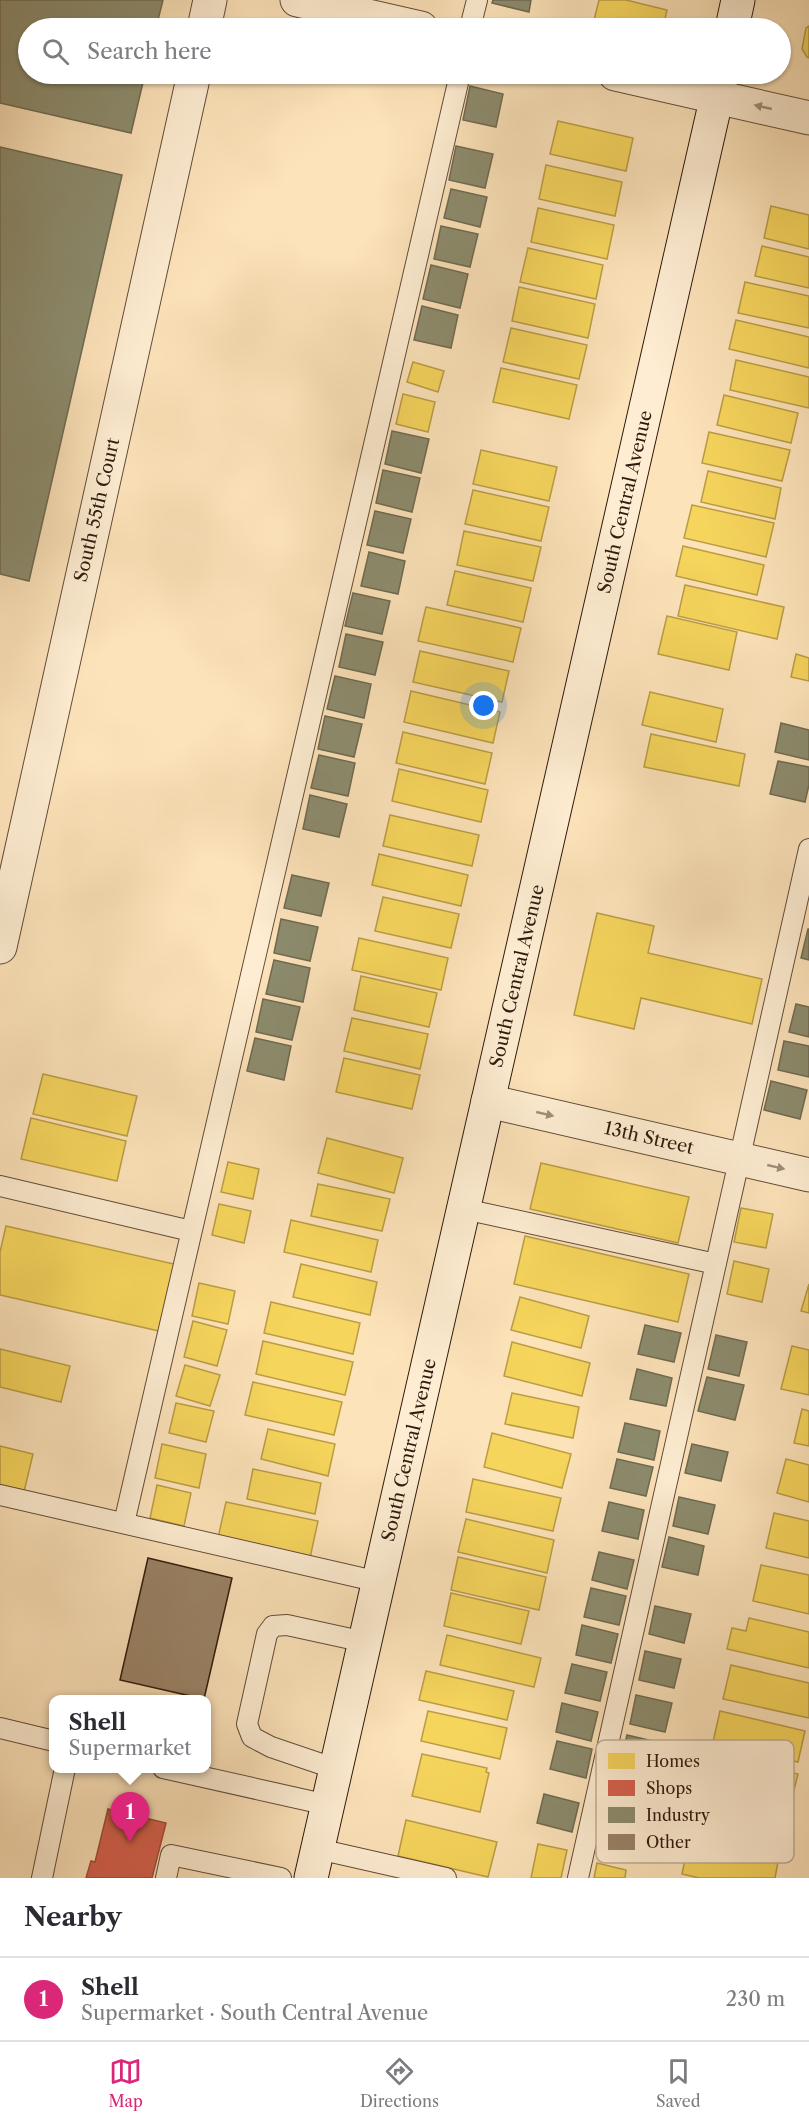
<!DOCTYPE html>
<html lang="en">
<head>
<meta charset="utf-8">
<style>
  body { margin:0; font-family:"Libre Caslon Text",serif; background:#f2f2f3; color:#2b2b33 }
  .you { position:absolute; left:484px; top:706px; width:21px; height:21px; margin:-15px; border:4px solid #fff; border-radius:50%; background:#1a73e8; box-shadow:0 0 0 9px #1a73e833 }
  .badge { display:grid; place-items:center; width:39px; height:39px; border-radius:50%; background:#db2777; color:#fff; font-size:20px; font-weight:700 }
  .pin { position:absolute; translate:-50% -50px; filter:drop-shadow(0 2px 3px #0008) }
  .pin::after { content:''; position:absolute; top:32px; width:21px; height:18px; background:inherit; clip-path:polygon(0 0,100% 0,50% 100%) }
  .popup { position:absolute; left:49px; top:1695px; width:162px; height:78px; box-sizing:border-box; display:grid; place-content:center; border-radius:12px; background:#fff; filter:drop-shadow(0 2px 4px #0005); font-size:20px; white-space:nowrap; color:#7c7c81 }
  .popup b { font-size:22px; color:#2b2b33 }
  .popup::after { content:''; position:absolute; left:50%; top:100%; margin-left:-12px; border:12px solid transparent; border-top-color:#fff }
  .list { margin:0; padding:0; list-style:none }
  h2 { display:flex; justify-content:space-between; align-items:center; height:78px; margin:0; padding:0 24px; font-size:26px }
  h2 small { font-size:20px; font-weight:400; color:#7c7c81 }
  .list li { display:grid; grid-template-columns:39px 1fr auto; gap:18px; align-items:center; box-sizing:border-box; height:84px; padding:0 24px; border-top:2px solid #e1e1e2 }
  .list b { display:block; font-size:22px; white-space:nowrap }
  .list p { margin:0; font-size:20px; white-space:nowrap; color:#7c7c81 }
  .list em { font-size:20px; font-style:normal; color:#7c7c81 }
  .icon { flex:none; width:33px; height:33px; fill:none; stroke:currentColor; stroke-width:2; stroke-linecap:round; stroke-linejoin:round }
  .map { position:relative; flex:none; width:809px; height:1878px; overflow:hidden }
  .search { position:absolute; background:#fff; box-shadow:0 2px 4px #0004; left:18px; right:18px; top:18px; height:66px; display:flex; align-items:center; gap:15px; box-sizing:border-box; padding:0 21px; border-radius:33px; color:#7c7c81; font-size:22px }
  .sheet { height:162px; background:#fff }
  nav { display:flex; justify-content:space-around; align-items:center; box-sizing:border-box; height:84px; border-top:2px solid #e1e1e2; background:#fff; font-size:16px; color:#7c7c81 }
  nav a { display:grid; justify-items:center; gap:3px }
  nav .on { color:#db2777 }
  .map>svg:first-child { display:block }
</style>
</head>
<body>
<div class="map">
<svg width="809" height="1878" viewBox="0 0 809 1878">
  <rect width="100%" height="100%" fill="#fde3ba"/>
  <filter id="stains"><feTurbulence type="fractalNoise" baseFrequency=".00333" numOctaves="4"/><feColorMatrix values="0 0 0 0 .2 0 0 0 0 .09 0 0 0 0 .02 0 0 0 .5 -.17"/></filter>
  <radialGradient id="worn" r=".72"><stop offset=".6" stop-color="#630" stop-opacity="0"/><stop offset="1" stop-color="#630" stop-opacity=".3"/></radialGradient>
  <path fill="#f6d55c" stroke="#ba9d45" stroke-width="1.5" d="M 599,0 L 626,0 L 667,10 L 663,28 L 592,28 Z
    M 809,26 L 809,58 L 807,57 L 802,49 L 806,28 Z
    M 558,121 L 633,138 L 626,171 L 550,154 Z
    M 546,165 L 622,182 L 615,216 L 539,199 Z
    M 771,206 L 809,215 L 809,249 L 764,238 Z
    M 538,208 L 614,225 L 607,259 L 531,242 Z
    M 762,246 L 809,257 L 809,288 L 755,276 Z
    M 528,248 L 603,265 L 596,299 L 520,282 Z
    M 745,282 L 809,296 L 809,328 L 738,313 Z
    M 519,287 L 595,304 L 588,338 L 512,321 Z
    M 736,320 L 809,337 L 809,368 L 729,349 Z
    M 511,328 L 587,345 L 579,379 L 503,362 Z
    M 736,360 L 809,377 L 809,408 L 730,390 Z
    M 413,362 L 444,371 L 438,392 L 407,382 Z
    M 501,368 L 577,385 L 569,419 L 493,402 Z
    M 403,394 L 435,402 L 428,432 L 396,424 Z
    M 724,395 L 798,413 L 791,443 L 717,425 Z
    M 709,432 L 790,450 L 782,481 L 702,463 Z
    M 481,450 L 557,467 L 549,501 L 473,484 Z
    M 708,471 L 781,488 L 775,519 L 701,502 Z
    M 473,490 L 549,507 L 541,541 L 465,524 Z
    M 692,505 L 774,523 L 766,557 L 684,538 Z
    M 464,531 L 541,547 L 533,581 L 457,565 Z
    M 683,546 L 764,565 L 757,595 L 676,576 Z
    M 455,571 L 531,588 L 523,622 L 447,605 Z
    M 685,585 L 784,607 L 777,639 L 678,616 Z
    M 426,607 L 521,628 L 513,662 L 418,641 Z
    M 667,616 L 737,632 L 729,670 L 658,654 Z
    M 420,651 L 509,671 L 502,702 L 413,682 Z
    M 796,654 L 809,658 L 809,681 L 791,677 Z
    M 411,691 L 500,712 L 493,743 L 404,722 Z
    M 650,692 L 723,709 L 716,742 L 642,725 Z
    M 403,732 L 492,753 L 485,784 L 396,763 Z
    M 651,734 L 745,754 L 739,786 L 644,767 Z
    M 399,769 L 488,790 L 481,822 L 392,801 Z
    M 390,815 L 479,835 L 472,866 L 383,846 Z
    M 379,854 L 468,875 L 461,906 L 372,885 Z
    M 383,897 L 459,914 L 451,948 L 375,931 Z
    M 597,913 L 654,926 L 648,953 L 762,979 L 752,1024 L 641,998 L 634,1029 L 574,1015 Z
    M 359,938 L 448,958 L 441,990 L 352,970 Z
    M 361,976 L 437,993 L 429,1027 L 354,1010 Z
    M 352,1018 L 428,1034 L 420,1069 L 344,1051 Z
    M 344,1058 L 420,1075 L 412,1109 L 336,1092 Z
    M 43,1074 L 137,1096 L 127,1136 L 33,1114 Z
    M 31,1118 L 126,1141 L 117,1181 L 21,1159 Z
    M 327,1138 L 403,1158 L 394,1193 L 318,1173 Z
    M 228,1162 L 259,1169 L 253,1199 L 221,1192 Z
    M 541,1163 L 689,1197 L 678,1243 L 530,1209 Z
    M 318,1184 L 390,1199 L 382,1231 L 311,1216 Z
    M 219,1204 L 251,1211 L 244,1243 L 212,1235 Z
    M 741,1208 L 773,1214 L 766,1248 L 734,1242 Z
    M 291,1220 L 378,1240 L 371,1272 L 284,1252 Z
    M 6,1226 L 174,1264 L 159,1331 L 0,1295 L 0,1252 Z
    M 525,1236 L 689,1274 L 678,1322 L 514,1284 Z
    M 734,1261 L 769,1269 L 762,1302 L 727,1294 Z
    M 301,1264 L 377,1282 L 370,1315 L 293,1297 Z
    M 199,1283 L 235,1291 L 228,1324 L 192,1316 Z
    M 809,1284 L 809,1313 L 801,1311 Z
    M 520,1297 L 589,1316 L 581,1348 L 511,1330 Z
    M 271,1302 L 360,1323 L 353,1354 L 264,1333 Z
    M 193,1321 L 227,1330 L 217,1366 L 184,1357 Z
    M 263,1341 L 353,1362 L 345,1395 L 256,1374 Z
    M 512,1342 L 590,1363 L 582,1396 L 504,1376 Z
    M 792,1346 L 809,1350 L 809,1395 L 781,1389 Z
    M 0,1349 L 70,1366 L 61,1402 L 0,1387 Z
    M 185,1365 L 220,1375 L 210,1406 L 176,1396 Z
    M 253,1382 L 342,1402 L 334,1435 L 245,1415 Z
    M 512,1393 L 579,1407 L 573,1438 L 505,1424 Z
    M 176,1403 L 214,1411 L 206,1442 L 169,1433 Z
    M 802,1409 L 809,1411 L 809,1446 L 794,1443 Z
    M 268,1429 L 335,1444 L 328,1476 L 261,1459 Z
    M 492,1433 L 571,1454 L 562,1488 L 484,1467 Z
    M 162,1444 L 206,1454 L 199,1488 L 155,1478 Z
    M 0,1446 L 33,1454 L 23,1496 L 0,1490 Z
    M 786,1459 L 809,1465 L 809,1502 L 777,1493 Z
    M 253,1469 L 321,1483 L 315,1514 L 247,1499 Z
    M 473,1479 L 561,1498 L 553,1531 L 466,1512 Z
    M 157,1485 L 191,1493 L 184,1526 L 150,1518 Z
    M 226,1502 L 318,1521 L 310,1558 L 218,1538 Z
    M 774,1513 L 809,1521 L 809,1558 L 766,1548 Z
    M 466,1519 L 554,1540 L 547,1573 L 458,1552 Z
    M 458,1557 L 546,1577 L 539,1610 L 451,1590 Z
    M 761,1565 L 809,1575 L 809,1614 L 753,1601 Z
    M 451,1593 L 529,1611 L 521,1644 L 444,1626 Z
    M 749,1618 L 809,1632 L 809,1668 L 727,1649 L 732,1628 L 746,1631 Z
    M 447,1635 L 541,1658 L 534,1687 L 440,1665 Z
    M 731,1665 L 809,1683 L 809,1718 L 723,1699 Z
    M 426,1671 L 514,1691 L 507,1720 L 419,1700 Z
    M 428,1711 L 507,1728 L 500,1759 L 421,1741 Z
    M 720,1711 L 805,1731 L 798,1762 L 713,1742 Z
    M 711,1753 L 798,1774 L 790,1806 L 703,1786 Z
    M 422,1754 L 487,1768 L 486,1772 L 489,1773 L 480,1812 L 412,1796 Z
    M 695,1796 L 788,1817 L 780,1851 L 688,1830 Z
    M 406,1820 L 497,1842 L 488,1877 L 398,1856 Z
    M 689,1841 L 778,1862 L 775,1878 L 699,1878 L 682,1874 Z
    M 538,1844 L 567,1850 L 561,1878 L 531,1878 Z
    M 597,1863 L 626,1870 L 625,1878 L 594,1878 Z"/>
  <path fill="#d6604d" stroke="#a44b3a" stroke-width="1.5" d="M 108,1809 L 166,1823 L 152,1878 L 86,1878 L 91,1861 L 95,1862 Z"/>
  <path fill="#8c8c6e" stroke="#706a51" stroke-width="1.5" d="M 0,0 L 163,0 L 156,28 L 28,28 L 28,74 L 145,74 L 131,133 L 0,103 Z
    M 493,0 L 531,0 L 529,12 L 492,3 Z
    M 470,86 L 503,94 L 496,127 L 463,120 Z
    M 456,146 L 493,154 L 485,188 L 449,180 Z
    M 0,147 L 122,175 L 29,581 L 0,574 Z
    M 451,189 L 487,197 L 480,227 L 444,218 Z
    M 441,226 L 478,234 L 470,267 L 434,259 Z
    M 431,265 L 468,274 L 460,308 L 423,299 Z
    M 422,306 L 458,315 L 451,348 L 414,340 Z
    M 392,431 L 429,439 L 421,473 L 385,464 Z
    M 383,470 L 420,478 L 412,512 L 376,503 Z
    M 375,511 L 411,519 L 403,553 L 367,545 Z
    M 369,552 L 405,561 L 398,594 L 361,586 Z
    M 353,593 L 390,601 L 382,634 L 345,626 Z
    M 346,634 L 383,642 L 375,675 L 339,667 Z
    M 335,676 L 371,684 L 364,718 L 327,709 Z
    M 325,716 L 362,724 L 354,757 L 318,749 Z
    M 781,723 L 809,730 L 809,760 L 775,752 Z
    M 319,755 L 355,763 L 348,796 L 311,788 Z
    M 778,761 L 809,767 L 809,785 L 805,802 L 770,794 Z
    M 310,795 L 347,804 L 339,837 L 303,829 Z
    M 292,875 L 329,883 L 321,916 L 284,908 Z
    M 281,919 L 318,927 L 310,961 L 274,953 Z
    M 808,929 L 809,929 L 809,960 L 801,958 Z
    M 274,960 L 310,968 L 303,1002 L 266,994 Z
    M 263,999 L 300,1007 L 292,1040 L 256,1032 Z
    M 796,1004 L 809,1007 L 809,1037 L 789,1032 Z
    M 255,1038 L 291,1046 L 284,1080 L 247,1071 Z
    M 784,1041 L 809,1046 L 809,1077 L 778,1070 Z
    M 771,1081 L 807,1090 L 800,1119 L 764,1110 Z
    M 645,1325 L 681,1333 L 674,1362 L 638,1354 Z
    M 716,1335 L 747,1342 L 739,1376 L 708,1369 Z
    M 637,1369 L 672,1378 L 666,1406 L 630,1399 Z
    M 707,1377 L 744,1385 L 735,1420 L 698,1411 Z
    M 625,1423 L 660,1431 L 654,1460 L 618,1452 Z
    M 692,1444 L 728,1452 L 721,1481 L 685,1473 Z
    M 617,1459 L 653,1467 L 646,1496 L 610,1488 Z
    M 679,1497 L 715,1505 L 708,1534 L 673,1526 Z
    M 609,1502 L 644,1510 L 638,1539 L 602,1531 Z
    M 669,1537 L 704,1546 L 698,1575 L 662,1567 Z
    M 599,1552 L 634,1560 L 627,1589 L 592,1580 Z
    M 591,1588 L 626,1596 L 619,1625 L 584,1617 Z
    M 655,1606 L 691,1614 L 684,1643 L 649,1634 Z
    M 582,1625 L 618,1634 L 611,1663 L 576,1655 Z
    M 645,1651 L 681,1659 L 674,1688 L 639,1680 Z
    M 572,1664 L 607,1672 L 600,1701 L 565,1693 Z
    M 636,1695 L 672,1703 L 665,1732 L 630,1724 Z
    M 562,1703 L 598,1712 L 591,1741 L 556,1732 Z
    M 627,1735 L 662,1743 L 655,1772 L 620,1764 Z
    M 557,1741 L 592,1749 L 586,1778 L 550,1769 Z
    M 619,1771 L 654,1780 L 648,1809 L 612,1801 Z
    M 544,1794 L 579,1803 L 572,1832 L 537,1823 Z
    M 604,1822 L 639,1830 L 633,1860 L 597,1851 Z"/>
  <path fill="#9a8367" stroke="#2f1a0e" stroke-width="1.5" d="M 148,1558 L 232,1578 L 204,1699 L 120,1680 Z"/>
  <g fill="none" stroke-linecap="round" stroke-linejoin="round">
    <g stroke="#624c39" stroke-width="22">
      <path id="lane" d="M 470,28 L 477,0
        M 0,1186 L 191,1231
        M 464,1209 L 716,1264
        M 0,1495 L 379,1582
        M 124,1523 L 460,74
        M 0,1728 L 54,1741
        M 163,1768 L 328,1805
        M 336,1769 L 271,1747 L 252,1737 L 247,1724 L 267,1634 L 273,1626 L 287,1625 L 365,1642
        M 318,1849 L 446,1878
        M 42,1878 L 65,1768
        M 166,1878 L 171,1855 L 281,1878
        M 578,1878 L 809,849"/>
    </g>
    <g stroke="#624c39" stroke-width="35">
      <path id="street" d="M 297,0 L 421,28
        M 204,28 L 210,0
        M 615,74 L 809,118
        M 0,947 L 194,74
        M 488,1101 L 809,1175"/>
    </g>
    <g stroke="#2f1a0e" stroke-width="35">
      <path id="secondary" d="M 732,28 L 738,0
        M 311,1878 L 722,74"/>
    </g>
    <use href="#lane" stroke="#feedd2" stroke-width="20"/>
    <use href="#street" stroke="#feedd2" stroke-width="33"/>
    <use href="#secondary" stroke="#feedd2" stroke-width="33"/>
  </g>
  <defs><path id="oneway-solid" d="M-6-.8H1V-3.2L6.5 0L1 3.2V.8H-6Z" transform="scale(1.5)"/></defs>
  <g fill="#a18e7a">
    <use href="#oneway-solid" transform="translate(763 107) rotate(-167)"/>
    <use href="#oneway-solid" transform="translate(545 1114) rotate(13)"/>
    <use href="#oneway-solid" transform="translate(776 1167) rotate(13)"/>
  </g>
  <g text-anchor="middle" stroke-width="6" stroke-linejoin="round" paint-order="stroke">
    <g font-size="18" fill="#2f1a0e" stroke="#feedd2">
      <text transform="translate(625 502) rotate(-77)" y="6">South Central Avenue</text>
      <text transform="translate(97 510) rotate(-77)" y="6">South 55th Court</text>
      <text transform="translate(517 976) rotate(-77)" y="6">South Central Avenue</text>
      <text transform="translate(649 1138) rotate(13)" y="6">13th Street</text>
      <text transform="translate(409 1450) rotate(-77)" y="6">South Central Avenue</text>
    </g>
  </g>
  <rect x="596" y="1740" width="198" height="123" rx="9" fill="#feedd2" stroke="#c0ae97" stroke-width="1.5"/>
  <rect x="608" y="1753" width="27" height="16" fill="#f6d55c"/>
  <rect x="608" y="1780" width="27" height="16" fill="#d6604d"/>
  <rect x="608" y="1807" width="27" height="16" fill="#8c8c6e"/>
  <rect x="608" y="1834" width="27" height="16" fill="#9a8367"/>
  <g font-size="16" fill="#2f1a0e">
    <text x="646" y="1767">Homes</text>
    <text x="646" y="1794">Shops</text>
    <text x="646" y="1821">Industry</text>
    <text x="646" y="1848">Other</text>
  </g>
  <rect width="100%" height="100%" filter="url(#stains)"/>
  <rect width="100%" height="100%" fill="url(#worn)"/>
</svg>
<div class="you"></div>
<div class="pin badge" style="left:130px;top:1842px">1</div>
<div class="popup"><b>Shell</b>Supermarket</div>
<div class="search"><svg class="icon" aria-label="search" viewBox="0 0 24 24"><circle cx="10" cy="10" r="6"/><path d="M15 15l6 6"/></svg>Search here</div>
</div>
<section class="sheet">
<h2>Nearby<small></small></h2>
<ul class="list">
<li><span class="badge">1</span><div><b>Shell</b><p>Supermarket · South Central Avenue</p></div><em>230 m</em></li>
</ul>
</section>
<nav>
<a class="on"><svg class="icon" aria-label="map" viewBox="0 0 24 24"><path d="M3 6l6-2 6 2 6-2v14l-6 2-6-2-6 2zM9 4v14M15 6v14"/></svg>Map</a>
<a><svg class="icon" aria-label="directions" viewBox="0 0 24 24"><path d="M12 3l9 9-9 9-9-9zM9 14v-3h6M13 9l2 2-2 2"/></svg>Directions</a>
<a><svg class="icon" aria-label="saved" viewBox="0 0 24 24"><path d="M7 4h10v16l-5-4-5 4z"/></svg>Saved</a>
</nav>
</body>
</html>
